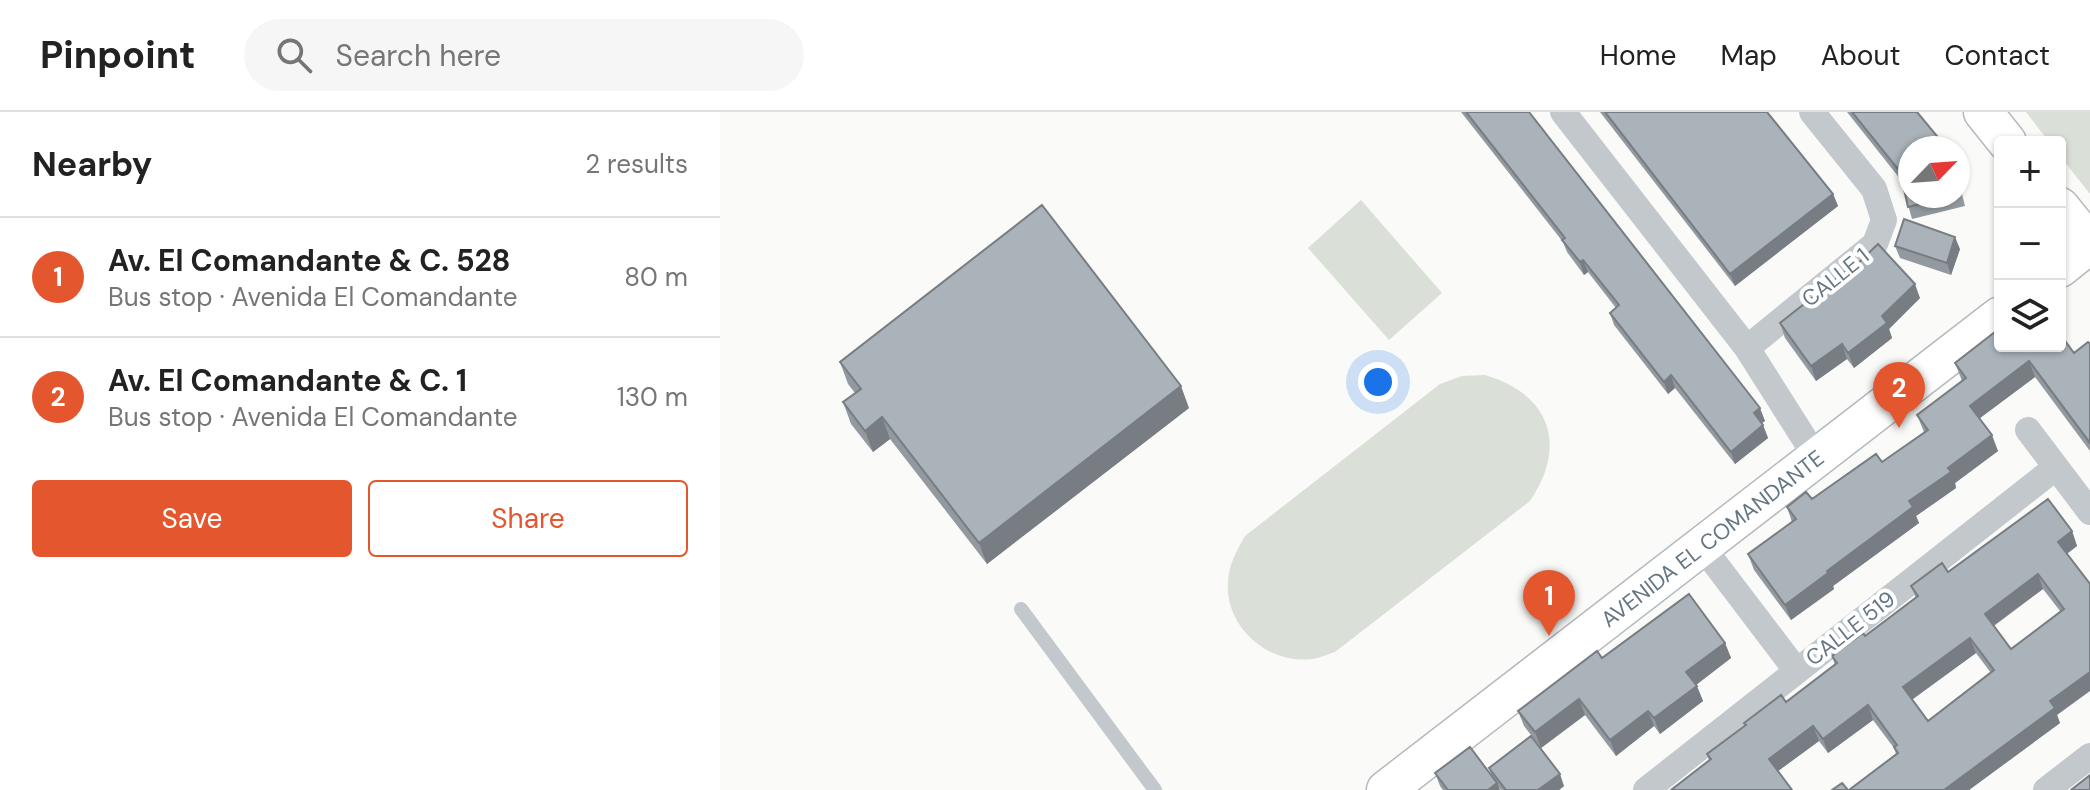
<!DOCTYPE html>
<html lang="en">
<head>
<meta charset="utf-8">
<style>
  body { margin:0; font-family:"DM Sans",sans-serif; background:#f6f6f6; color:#222 }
  .controls { position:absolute; right:24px; top:24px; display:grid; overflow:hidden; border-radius:8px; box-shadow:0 2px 6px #0004 }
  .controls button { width:72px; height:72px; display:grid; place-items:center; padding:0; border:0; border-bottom:2px solid #e0e0e0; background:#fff; color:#222; font:40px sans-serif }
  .compass { position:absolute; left:1178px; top:24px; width:72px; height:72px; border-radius:50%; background:#fff; box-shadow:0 2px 6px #0004; rotate:65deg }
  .you { position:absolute; left:658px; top:270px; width:28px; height:28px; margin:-20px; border:6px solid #fff; border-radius:50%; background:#1a73e8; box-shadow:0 0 0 12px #1a73e833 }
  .badge { display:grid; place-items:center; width:52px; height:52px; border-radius:50%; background:#e4572e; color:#fff; font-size:26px; font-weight:700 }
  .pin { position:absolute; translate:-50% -66px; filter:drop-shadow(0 2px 4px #0008) }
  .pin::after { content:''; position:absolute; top:42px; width:28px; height:24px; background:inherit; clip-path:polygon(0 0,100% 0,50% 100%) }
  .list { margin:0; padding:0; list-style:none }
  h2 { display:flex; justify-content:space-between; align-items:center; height:104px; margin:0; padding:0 32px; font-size:34px }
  h2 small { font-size:26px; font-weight:400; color:#767676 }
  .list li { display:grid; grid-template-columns:52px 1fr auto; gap:24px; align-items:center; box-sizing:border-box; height:120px; padding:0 32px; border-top:2px solid #e0e0e0 }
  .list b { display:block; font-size:30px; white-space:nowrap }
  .list p { margin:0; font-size:26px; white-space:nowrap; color:#767676 }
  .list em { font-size:26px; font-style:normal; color:#767676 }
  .actions { display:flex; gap:16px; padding:24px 32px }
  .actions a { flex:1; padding:18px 0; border:2px solid #e4572e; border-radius:8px; text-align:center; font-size:28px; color:#e4572e }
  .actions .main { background:#e4572e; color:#fff }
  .icon { flex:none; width:44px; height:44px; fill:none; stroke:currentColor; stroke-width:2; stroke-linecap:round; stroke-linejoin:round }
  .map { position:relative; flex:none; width:1370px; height:678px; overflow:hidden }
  header { display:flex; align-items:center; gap:48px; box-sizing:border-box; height:112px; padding:0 40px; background:#fff; border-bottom:2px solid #e0e0e0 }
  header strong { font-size:38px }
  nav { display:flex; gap:44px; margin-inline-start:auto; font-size:28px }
  .search { width:560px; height:72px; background:#f6f6f6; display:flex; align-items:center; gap:20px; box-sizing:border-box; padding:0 28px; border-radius:44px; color:#767676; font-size:30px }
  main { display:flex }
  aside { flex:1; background:#fff }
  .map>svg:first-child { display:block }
</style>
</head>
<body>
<header>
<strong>Pinpoint</strong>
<div class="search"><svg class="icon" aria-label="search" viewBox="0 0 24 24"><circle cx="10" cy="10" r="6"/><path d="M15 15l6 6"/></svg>Search here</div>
<nav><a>Home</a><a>Map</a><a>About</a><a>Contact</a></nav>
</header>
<main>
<aside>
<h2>Nearby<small>2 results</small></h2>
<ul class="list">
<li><span class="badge">1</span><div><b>Av. El Comandante &amp; C. 528</b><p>Bus stop · Avenida El Comandante</p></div><em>80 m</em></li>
<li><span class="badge">2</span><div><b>Av. El Comandante &amp; C. 1</b><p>Bus stop · Avenida El Comandante</p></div><em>130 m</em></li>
</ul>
<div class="actions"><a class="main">Save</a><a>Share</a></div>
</aside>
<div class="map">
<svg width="1370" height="678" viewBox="0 0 1370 678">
  <rect width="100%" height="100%" fill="#fafaf8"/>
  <path fill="#dadfd7" d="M 1306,0 L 1370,0 L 1370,82 L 1340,44 L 1340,30 L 1329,30 Z
    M 641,88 L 722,181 L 669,228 L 588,136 Z
    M 765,263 C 830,282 848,333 810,389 L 615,540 C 608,542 600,546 592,547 C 548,553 504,514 508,469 C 509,452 517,438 525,424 L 720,272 L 742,264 Z"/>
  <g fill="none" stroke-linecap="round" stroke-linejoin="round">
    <g stroke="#b3babf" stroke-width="41">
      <g id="secondary">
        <path d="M 1263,0 L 1287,30"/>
        <path d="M 1340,95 L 1370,132"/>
        <path d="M 1340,156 L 1370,132"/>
        <path id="s1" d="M 666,678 L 1280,204"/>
      </g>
    </g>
    <path stroke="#c3c8cc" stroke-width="14" d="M 301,497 L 435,678"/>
    <path stroke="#c3c8cc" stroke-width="26" d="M 843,0 L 1027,236 L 1155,132 L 1164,108 L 1154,77 L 1092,0
      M 1027,236 L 1096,345
      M 1308,318 L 1370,400
      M 981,433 L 1076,558
      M 926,678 L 1335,356
      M 1326,678 L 1370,644"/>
    <use href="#secondary" stroke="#fff" stroke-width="38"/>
  </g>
  <path fill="#929a9f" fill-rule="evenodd" d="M 741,0 L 809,0 L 1045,309 L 1042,311 L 1048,326 L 1015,352 L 955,276 L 948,282 L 894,213 L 890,201 L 896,196 L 868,160 L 864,163 L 847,140 L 843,130 Z
    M 880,0 L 1047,0 L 1113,82 L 1118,94 L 1015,174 Z
    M 1127,0 L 1197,0 L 1217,24 L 1221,36 L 1190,36 L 1190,61 L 1182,68 L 1190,84 L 1238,84 L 1238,66 L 1245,94 L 1192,107 L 1181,68 Z
    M 1175,134 L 1240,137 L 1231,163 L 1180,146 Z
    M 1128,161 L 1200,186 L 1169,217 L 1172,226 L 1134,256 L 1127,247 L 1096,269 L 1065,226 L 1060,211 Z
    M 1370,232 L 1370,339 L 1315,265 L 1260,306 L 1278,339 L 1235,371 L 1236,376 L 1196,404 L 1199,411 L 1113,474 L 1114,477 L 1071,508 L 1034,458 L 1028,442 L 1072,410 L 1067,395 L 1092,387 L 1162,350 L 1204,320 L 1197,303 L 1242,269 L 1235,251 L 1354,241 Z
    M 120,250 L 469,296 L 267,452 L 170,327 L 153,340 L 131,312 L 123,290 L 135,281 L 128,272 Z
    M 1352,419 L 1357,434 L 1347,442 L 1337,603 L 1340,611 L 1249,678 L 1129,678 L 1176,642 L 1174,636 L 1153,608 L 1108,641 L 1099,629 L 1058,659 L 989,649 L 987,642 L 1066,590 L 1115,553 L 1112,544 L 1145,524 L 1196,486 L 1191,474 L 1228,460 ZM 1323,477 L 1340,499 L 1291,537 L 1274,514 ZM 1256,541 L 1271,561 L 1208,609 L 1192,587 Z
    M 1005,531 L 1011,546 L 976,573 L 983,589 L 940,622 L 934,614 L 896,644 L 865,603 L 821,636 L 804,614 L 798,599 Z
    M 769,656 L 844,674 L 839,678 L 781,678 L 778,674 L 780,678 L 723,678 L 720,674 L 715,661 L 772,665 Z"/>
  <path fill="#777d82" d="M 1217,24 L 1221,36 L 1202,36 Z
    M 1190,45 L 1190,61 L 1181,68 L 1177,56 Z
    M 1113,82 L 1118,94 L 1015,174 L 1010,162 Z
    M 1235,125 L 1240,137 L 1231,163 L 1227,151 Z
    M 863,148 L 868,160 L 864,163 L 860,150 Z
    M 1195,172 L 1200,186 L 1169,217 L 1172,226 L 1134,256 L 1128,241 L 1162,204 Z
    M 1122,232 L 1127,247 L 1096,269 L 1091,254 Z
    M 1309,249 L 1315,265 L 1256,309 L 1250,294 Z
    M 951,263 L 955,276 L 948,282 L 944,270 Z
    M 461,274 L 469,296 L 267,452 L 259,431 Z
    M 1040,296 L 1045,309 L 1038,313 L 1034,301 Z
    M 162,305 L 170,327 L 153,340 L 145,319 Z
    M 1043,313 L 1048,326 L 1015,352 L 1011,340 Z
    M 1272,323 L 1278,339 L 1235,371 L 1236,376 L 1196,404 L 1199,411 L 1113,474 L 1114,477 L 1071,508 L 1065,493 L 1228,356 Z
    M 1352,419 L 1357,434 L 1343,444 L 1338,430 Z
    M 1318,462 L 1323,477 L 1270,516 L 1265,502 Z
    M 1250,526 L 1256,541 L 1189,590 L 1183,575 Z
    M 1005,531 L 1011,546 L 972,576 L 966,560 Z
    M 1370,560 L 1370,579 L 1337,603 L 1340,611 L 1249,678 L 1224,678 L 1330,589 Z
    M 977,574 L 983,589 L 940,622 L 934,606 Z
    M 859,587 L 865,603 L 821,636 L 815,620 Z
    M 1148,593 L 1153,608 L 1108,641 L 1103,627 Z
    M 928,599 L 934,614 L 896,644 L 890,628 Z
    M 1093,614 L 1099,629 L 1054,662 L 1049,647 Z
    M 840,662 L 844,674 L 839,678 L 818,678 Z
    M 777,671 L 780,678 L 768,678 Z"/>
  <path fill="#aab3b9" stroke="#777d82" stroke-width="2" fill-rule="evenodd" d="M 746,0 L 809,0 L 1040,296 L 1034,301 L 1043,313 L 1011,340 L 951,263 L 944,270 L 890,201 L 899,193 L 863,148 L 860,150 L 842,128 L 845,126 Z
    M 885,0 L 1047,0 L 1113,82 L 1010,162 Z
    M 1132,0 L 1197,0 L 1217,24 L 1202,36 L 1190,36 L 1190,45 L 1177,56 Z
    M 1190,66 L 1190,84 L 1233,84 L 1188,95 L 1182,68 Z
    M 322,93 L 461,274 L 259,431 L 162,305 L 145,319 L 123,290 L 141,277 L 120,250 Z
    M 1184,107 L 1235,125 L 1227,151 L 1175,134 Z
    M 1158,132 L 1195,172 L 1162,204 L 1167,211 L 1128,241 L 1122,232 L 1091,254 L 1060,211 L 1126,159 L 1128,161 Z
    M 1280,216 L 1280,234 L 1340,234 L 1340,222 L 1354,241 L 1368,230 L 1370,232 L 1370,331 L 1309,249 L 1250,294 L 1272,323 L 1228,356 L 1231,360 L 1189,389 L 1193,395 L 1107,459 L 1108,461 L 1065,493 L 1028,442 L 1076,407 L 1067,395 L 1086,380 L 1092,387 L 1156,342 L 1162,350 L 1208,318 L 1197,303 L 1246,266 L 1235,251 Z
    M 1328,387 L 1352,419 L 1338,430 L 1370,472 L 1370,560 L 1330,589 L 1335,596 L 1224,678 L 1129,678 L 1178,641 L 1174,635 L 1177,633 L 1148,593 L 1103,627 L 1093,614 L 1049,647 L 1072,678 L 951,678 L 991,647 L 987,642 L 1026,613 L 1024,611 L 1061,583 L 1066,590 L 1117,551 L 1112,544 L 1143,521 L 1145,524 L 1198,484 L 1191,474 L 1222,451 L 1228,460 ZM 1318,462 L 1344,497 L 1291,537 L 1265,502 ZM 1250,526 L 1274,558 L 1208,609 L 1183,575 Z
    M 969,482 L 1005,531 L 966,560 L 977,574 L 934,606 L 928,599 L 890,628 L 859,587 L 815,620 L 798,599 L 877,539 L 882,546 Z
    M 811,624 L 840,662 L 818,678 L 786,678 L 769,656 Z
    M 750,635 L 777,671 L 768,678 L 728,678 L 715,661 Z
    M 1370,663 L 1370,678 L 1351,678 Z
    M 1122,671 L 1128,678 L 1112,678 Z"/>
  <g text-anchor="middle" stroke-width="8" stroke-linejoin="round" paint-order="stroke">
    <g font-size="22" fill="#657683" stroke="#fff">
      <text transform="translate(1115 165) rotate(-39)" y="8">CALLE 1</text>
      <text dy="8" stroke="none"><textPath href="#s1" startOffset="412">AVENIDA EL COMANDANTE</textPath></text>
      <text transform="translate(1130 516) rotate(-38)" y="8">CALLE 519</text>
    </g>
  </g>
</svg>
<div class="controls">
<button>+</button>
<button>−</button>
<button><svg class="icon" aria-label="layers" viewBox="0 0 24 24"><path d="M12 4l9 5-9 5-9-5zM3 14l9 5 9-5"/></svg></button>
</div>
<svg class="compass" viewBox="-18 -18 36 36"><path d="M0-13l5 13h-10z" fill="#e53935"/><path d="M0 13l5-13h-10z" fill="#767676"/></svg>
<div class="you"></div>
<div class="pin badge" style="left:829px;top:524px">1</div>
<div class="pin badge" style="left:1179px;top:316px">2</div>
</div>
</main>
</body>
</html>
